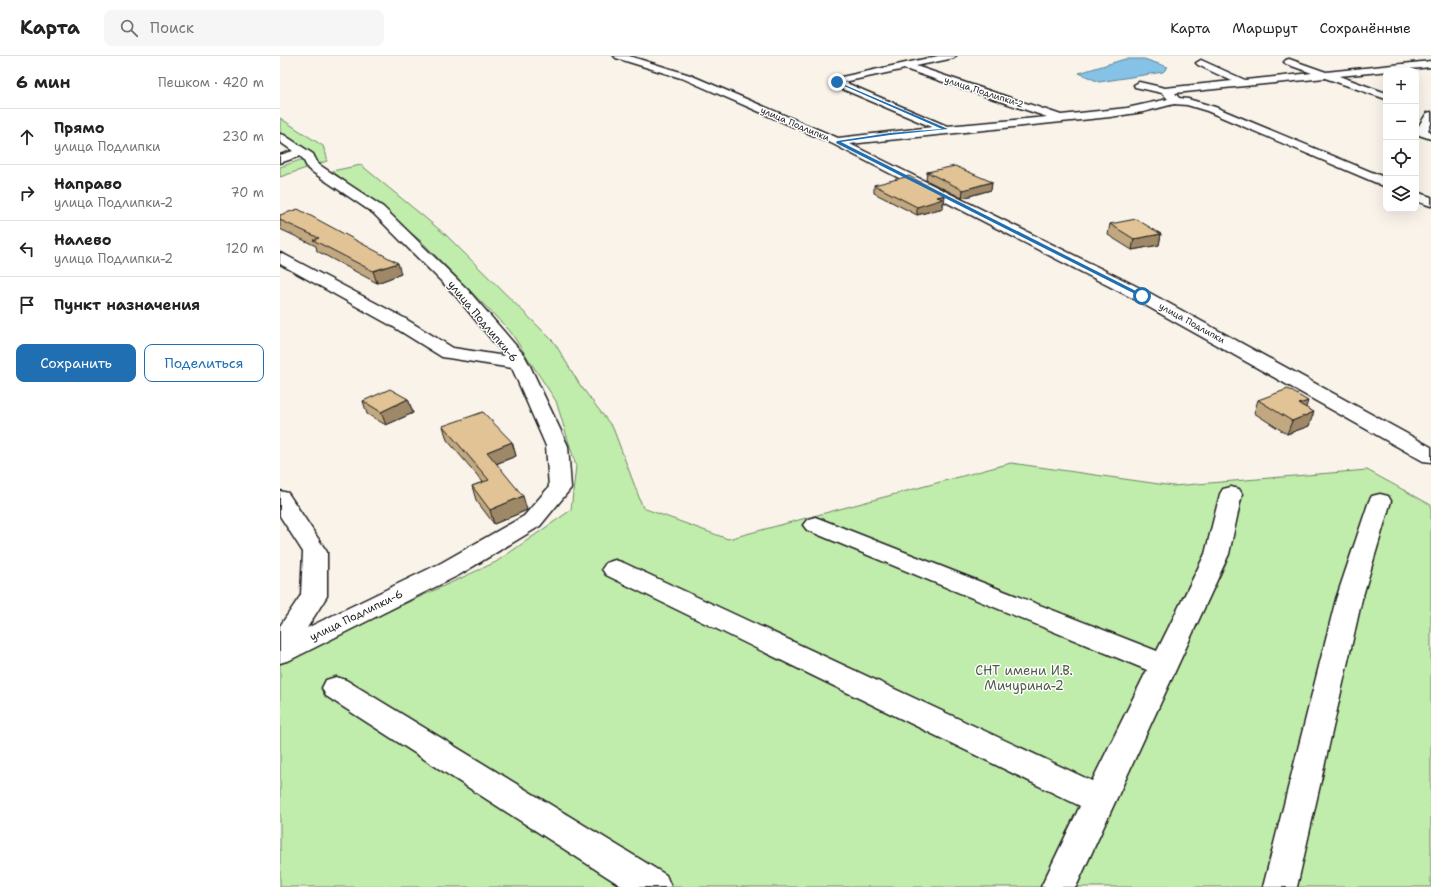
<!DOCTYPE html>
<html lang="ru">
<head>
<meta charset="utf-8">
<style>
  body { margin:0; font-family:"Shantell Sans",sans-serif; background:#f6f6f6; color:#222 }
  .controls { position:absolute; right:12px; top:12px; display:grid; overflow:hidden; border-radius:8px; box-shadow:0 4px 16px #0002 }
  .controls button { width:36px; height:36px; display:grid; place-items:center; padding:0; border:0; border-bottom:1px solid #e0e0e0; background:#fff; color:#222; font:20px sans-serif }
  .stop { position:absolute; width:12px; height:12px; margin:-9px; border:3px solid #1f6fb2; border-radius:50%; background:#fff }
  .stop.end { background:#1f6fb2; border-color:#fff; box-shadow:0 1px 4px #0008 }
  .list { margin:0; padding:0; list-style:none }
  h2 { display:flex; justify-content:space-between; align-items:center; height:52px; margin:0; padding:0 16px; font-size:17px }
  h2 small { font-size:13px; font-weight:400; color:#767676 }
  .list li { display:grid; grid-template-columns:26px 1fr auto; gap:12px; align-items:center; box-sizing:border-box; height:56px; padding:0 16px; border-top:1px solid #e0e0e0 }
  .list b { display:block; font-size:15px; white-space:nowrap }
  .list p { margin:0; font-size:13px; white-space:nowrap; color:#767676 }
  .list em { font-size:13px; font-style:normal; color:#767676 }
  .actions { display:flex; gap:8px; padding:12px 16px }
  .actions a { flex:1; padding:9px 0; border:1px solid #1f6fb2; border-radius:8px; text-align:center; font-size:14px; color:#1f6fb2 }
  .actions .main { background:#1f6fb2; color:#fff }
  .icon { flex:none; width:22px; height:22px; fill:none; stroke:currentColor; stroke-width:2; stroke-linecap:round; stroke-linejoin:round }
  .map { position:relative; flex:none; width:1151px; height:831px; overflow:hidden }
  header { display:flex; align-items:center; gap:24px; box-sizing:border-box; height:56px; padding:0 20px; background:#fff; border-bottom:1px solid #e0e0e0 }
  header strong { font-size:19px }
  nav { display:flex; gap:22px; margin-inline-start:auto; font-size:14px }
  .search { width:280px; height:36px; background:#f6f6f6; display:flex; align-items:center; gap:10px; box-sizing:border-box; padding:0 14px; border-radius:8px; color:#767676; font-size:15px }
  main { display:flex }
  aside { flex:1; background:#fff }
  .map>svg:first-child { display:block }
</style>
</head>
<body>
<header>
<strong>Карта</strong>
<div class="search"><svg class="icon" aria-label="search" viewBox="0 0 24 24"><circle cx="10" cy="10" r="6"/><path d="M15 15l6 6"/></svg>Поиск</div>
<nav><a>Карта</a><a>Маршрут</a><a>Сохранённые</a></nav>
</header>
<main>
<aside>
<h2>6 мин<small>Пешком · 420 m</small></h2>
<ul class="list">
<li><svg class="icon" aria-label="ahead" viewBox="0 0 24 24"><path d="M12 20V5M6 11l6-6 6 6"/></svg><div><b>Прямо</b><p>улица Подлипки</p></div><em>230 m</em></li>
<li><svg class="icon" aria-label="right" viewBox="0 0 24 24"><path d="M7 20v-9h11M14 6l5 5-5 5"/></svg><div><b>Направо</b><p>улица Подлипки-2</p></div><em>70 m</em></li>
<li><svg class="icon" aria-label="left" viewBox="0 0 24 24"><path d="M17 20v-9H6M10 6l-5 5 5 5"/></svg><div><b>Налево</b><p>улица Подлипки-2</p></div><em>120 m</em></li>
<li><svg class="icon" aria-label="arrive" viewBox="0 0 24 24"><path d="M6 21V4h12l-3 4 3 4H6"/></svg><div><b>Пункт назначения</b></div></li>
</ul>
<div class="actions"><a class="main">Сохранить</a><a>Поделиться</a></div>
</aside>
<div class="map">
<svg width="1151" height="831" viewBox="0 0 1151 831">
  <rect width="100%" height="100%" fill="#f9f3ea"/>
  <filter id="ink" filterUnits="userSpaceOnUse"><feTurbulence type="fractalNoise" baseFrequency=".025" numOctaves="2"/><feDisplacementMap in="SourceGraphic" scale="8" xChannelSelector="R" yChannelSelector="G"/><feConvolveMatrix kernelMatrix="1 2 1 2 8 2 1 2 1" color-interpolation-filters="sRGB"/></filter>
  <g filter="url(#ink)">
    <path fill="#c0edab" stroke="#6e8464" d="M 0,62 L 43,90 L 47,101 L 47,105 L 0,121 L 0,111 L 29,101 L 23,93 L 0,77 Z
      M 81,109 L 166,179 L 274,286 L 300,329 L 333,372 L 363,452 L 448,483 L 731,407 L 893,430 L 1087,414 L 1151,449 L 1151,831 L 0,831 L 0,605 L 216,506 L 291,454 L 296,410 L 276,345 L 230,275 L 141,185 L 52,115 Z"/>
    <path fill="#85c2e5" stroke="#5b8095" d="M 845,3 L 864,3 L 888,11 L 883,16 L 819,26 L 799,17 Z"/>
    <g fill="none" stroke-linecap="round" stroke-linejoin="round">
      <g stroke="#1c1c1c" stroke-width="3">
        <path id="minor" d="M 334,0 L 349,0 L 410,19 L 558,82 L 652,71 L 553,29 L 552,25 L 557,22 L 658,0 L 676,0 L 674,2 L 636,10 L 781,59 L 847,52 L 888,43 L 882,37 L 855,31 L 854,29 L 859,26 L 885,32 L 952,25 L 918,9 L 916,7 L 921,4 L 965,24 L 1032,17 L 1006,8 L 1004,6 L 1006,4 L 1009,3 L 1046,16 L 1151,5 L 1151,11 L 1059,20 L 1106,37 L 1106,43 L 1045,22 L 895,37 L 899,42 L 908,43 L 935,51 L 1106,122 L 1106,131 L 927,55 L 907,49 L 894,48 L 863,56 L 830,61 L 570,88 L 868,236 L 1151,391 L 1151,406 L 1143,405 L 856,244 L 553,88 L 404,23 L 336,2 ZM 625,13 L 767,61 L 667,70 L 564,26 Z
          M 1151,56 L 1151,68 L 1148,74 L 1151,76 L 1151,83 L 1139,79 L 1136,74 L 1147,57 Z
          M 0,78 L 4,79 L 33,98 L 38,108 L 103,151 L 187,233 L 244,299 L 249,308 L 288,390 L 291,432 L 260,470 L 179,519 L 10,604 L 0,607 L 0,570 L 21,539 L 23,496 L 0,460 L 0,435 L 8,437 L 47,496 L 47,540 L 27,572 L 161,507 L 244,460 L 269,431 L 266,390 L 232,312 L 162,301 L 112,270 L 0,208 L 0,197 L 5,199 L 124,262 L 173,292 L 225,300 L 175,239 L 93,157 L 28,113 L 23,103 L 20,100 L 0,107 L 0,99 L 13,95 L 0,86 Z
          M 1136,136 L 1151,141 L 1151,150 L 1136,145 Z
          M 951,431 L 959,433 L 962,438 L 949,498 L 796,831 L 761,831 L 800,750 L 326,519 L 322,513 L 326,507 L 335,504 L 344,507 L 812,725 L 867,614 L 527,474 L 523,469 L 527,464 L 535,461 L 543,464 L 877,595 L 925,498 L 940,438 L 943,433 Z
          M 1100,438 L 1108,440 L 1111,445 L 1082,543 L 1017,831 L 983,831 L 1056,543 L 1089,445 L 1092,440 Z
          M 56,621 L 66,624 L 386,819 L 391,831 L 343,831 L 46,640 L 42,632 L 46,624 Z"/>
      </g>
      <use href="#minor" fill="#fff" fill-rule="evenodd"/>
    </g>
    <path fill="#c2a880" stroke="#1c1c1c" d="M 647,116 L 712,126 L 711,134 L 682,142 L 646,124 Z
      M 594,129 L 665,139 L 664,147 L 663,147 L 663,152 L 637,159 L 594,137 Z
      M 0,159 L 121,218 L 97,227 L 37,195 L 36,190 L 0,173 Z
      M 830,168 L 881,178 L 879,189 L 852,194 L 828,179 Z
      M 128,343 L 133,357 L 106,369 L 87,358 L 83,345 Z
      M 978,344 L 1026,352 L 1029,370 L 1007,378 L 974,357 Z
      M 163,370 L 232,386 L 236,400 L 216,408 L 247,454 L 214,468 L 196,444 L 192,430 L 203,426 L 167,384 Z"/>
    <path fill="#9e8868" stroke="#1c1c1c" d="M 712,126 L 711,134 L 682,142 L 683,134 Z
      M 665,139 L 664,147 L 663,147 L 663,152 L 637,159 L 637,151 L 657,141 Z
      M 881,178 L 879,189 L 852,194 L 854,183 Z
      M 118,207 L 121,218 L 97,227 L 93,215 Z
      M 128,343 L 133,357 L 106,369 L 101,356 Z
      M 1028,345 L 1024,358 L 1019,348 Z
      M 1034,356 L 1029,370 L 1007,378 L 1012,365 Z
      M 232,386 L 236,400 L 210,410 L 207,396 Z
      M 243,440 L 247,454 L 214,468 L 210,454 Z"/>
    <path fill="#e1c395" stroke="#1c1c1c" d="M 675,110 L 712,126 L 683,134 L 647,116 Z
      M 629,120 L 665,139 L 657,141 L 663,143 L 637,151 L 594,129 Z
      M 18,153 L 118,207 L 93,215 L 33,184 L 39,182 L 0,164 L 0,159 Z
      M 856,163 L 881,178 L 854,183 L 830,168 Z
      M 110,333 L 128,343 L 101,356 L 83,345 Z
      M 1008,333 L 1028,345 L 1019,348 L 1034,356 L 1012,365 L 978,344 Z
      M 203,356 L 232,386 L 207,396 L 243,440 L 210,454 L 192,430 L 209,424 L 163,370 Z"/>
  </g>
  <path fill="#1f6fb2" d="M 555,26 L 558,26 L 668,73 L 610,79 L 561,86 L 864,239 L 864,241 L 861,241 L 556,87 L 557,85 L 610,77 L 662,73 Z"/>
  <g text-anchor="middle" stroke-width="3" stroke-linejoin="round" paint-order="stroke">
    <g font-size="9" fill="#1c1c1c" stroke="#fff">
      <text transform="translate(704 36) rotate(18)" y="3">улица Подлипки-2</text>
      <text transform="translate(515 68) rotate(23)" y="3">улица Подлипки</text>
      <text transform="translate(912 267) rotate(29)" y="3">улица Подлипки</text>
    </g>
    <g font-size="11" fill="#1c1c1c" stroke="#fff">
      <text transform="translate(203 265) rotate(50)" y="4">улица Подлипки-6</text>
      <text transform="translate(76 559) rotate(-26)" y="4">улица Подлипки-6</text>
    </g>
    <g font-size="13" fill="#4d5b47" stroke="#fff">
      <text x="744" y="619">СНТ имени И.В.<tspan x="744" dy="15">Мичурина-2</tspan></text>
    </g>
  </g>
</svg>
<div class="controls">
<button>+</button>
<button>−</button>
<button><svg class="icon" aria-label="locate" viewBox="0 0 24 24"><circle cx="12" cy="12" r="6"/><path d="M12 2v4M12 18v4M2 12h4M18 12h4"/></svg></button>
<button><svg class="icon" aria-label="layers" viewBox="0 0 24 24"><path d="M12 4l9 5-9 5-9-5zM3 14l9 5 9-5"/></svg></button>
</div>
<div class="stop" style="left:862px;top:240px"></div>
<div class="stop end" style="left:557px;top:26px"></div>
</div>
</main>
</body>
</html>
